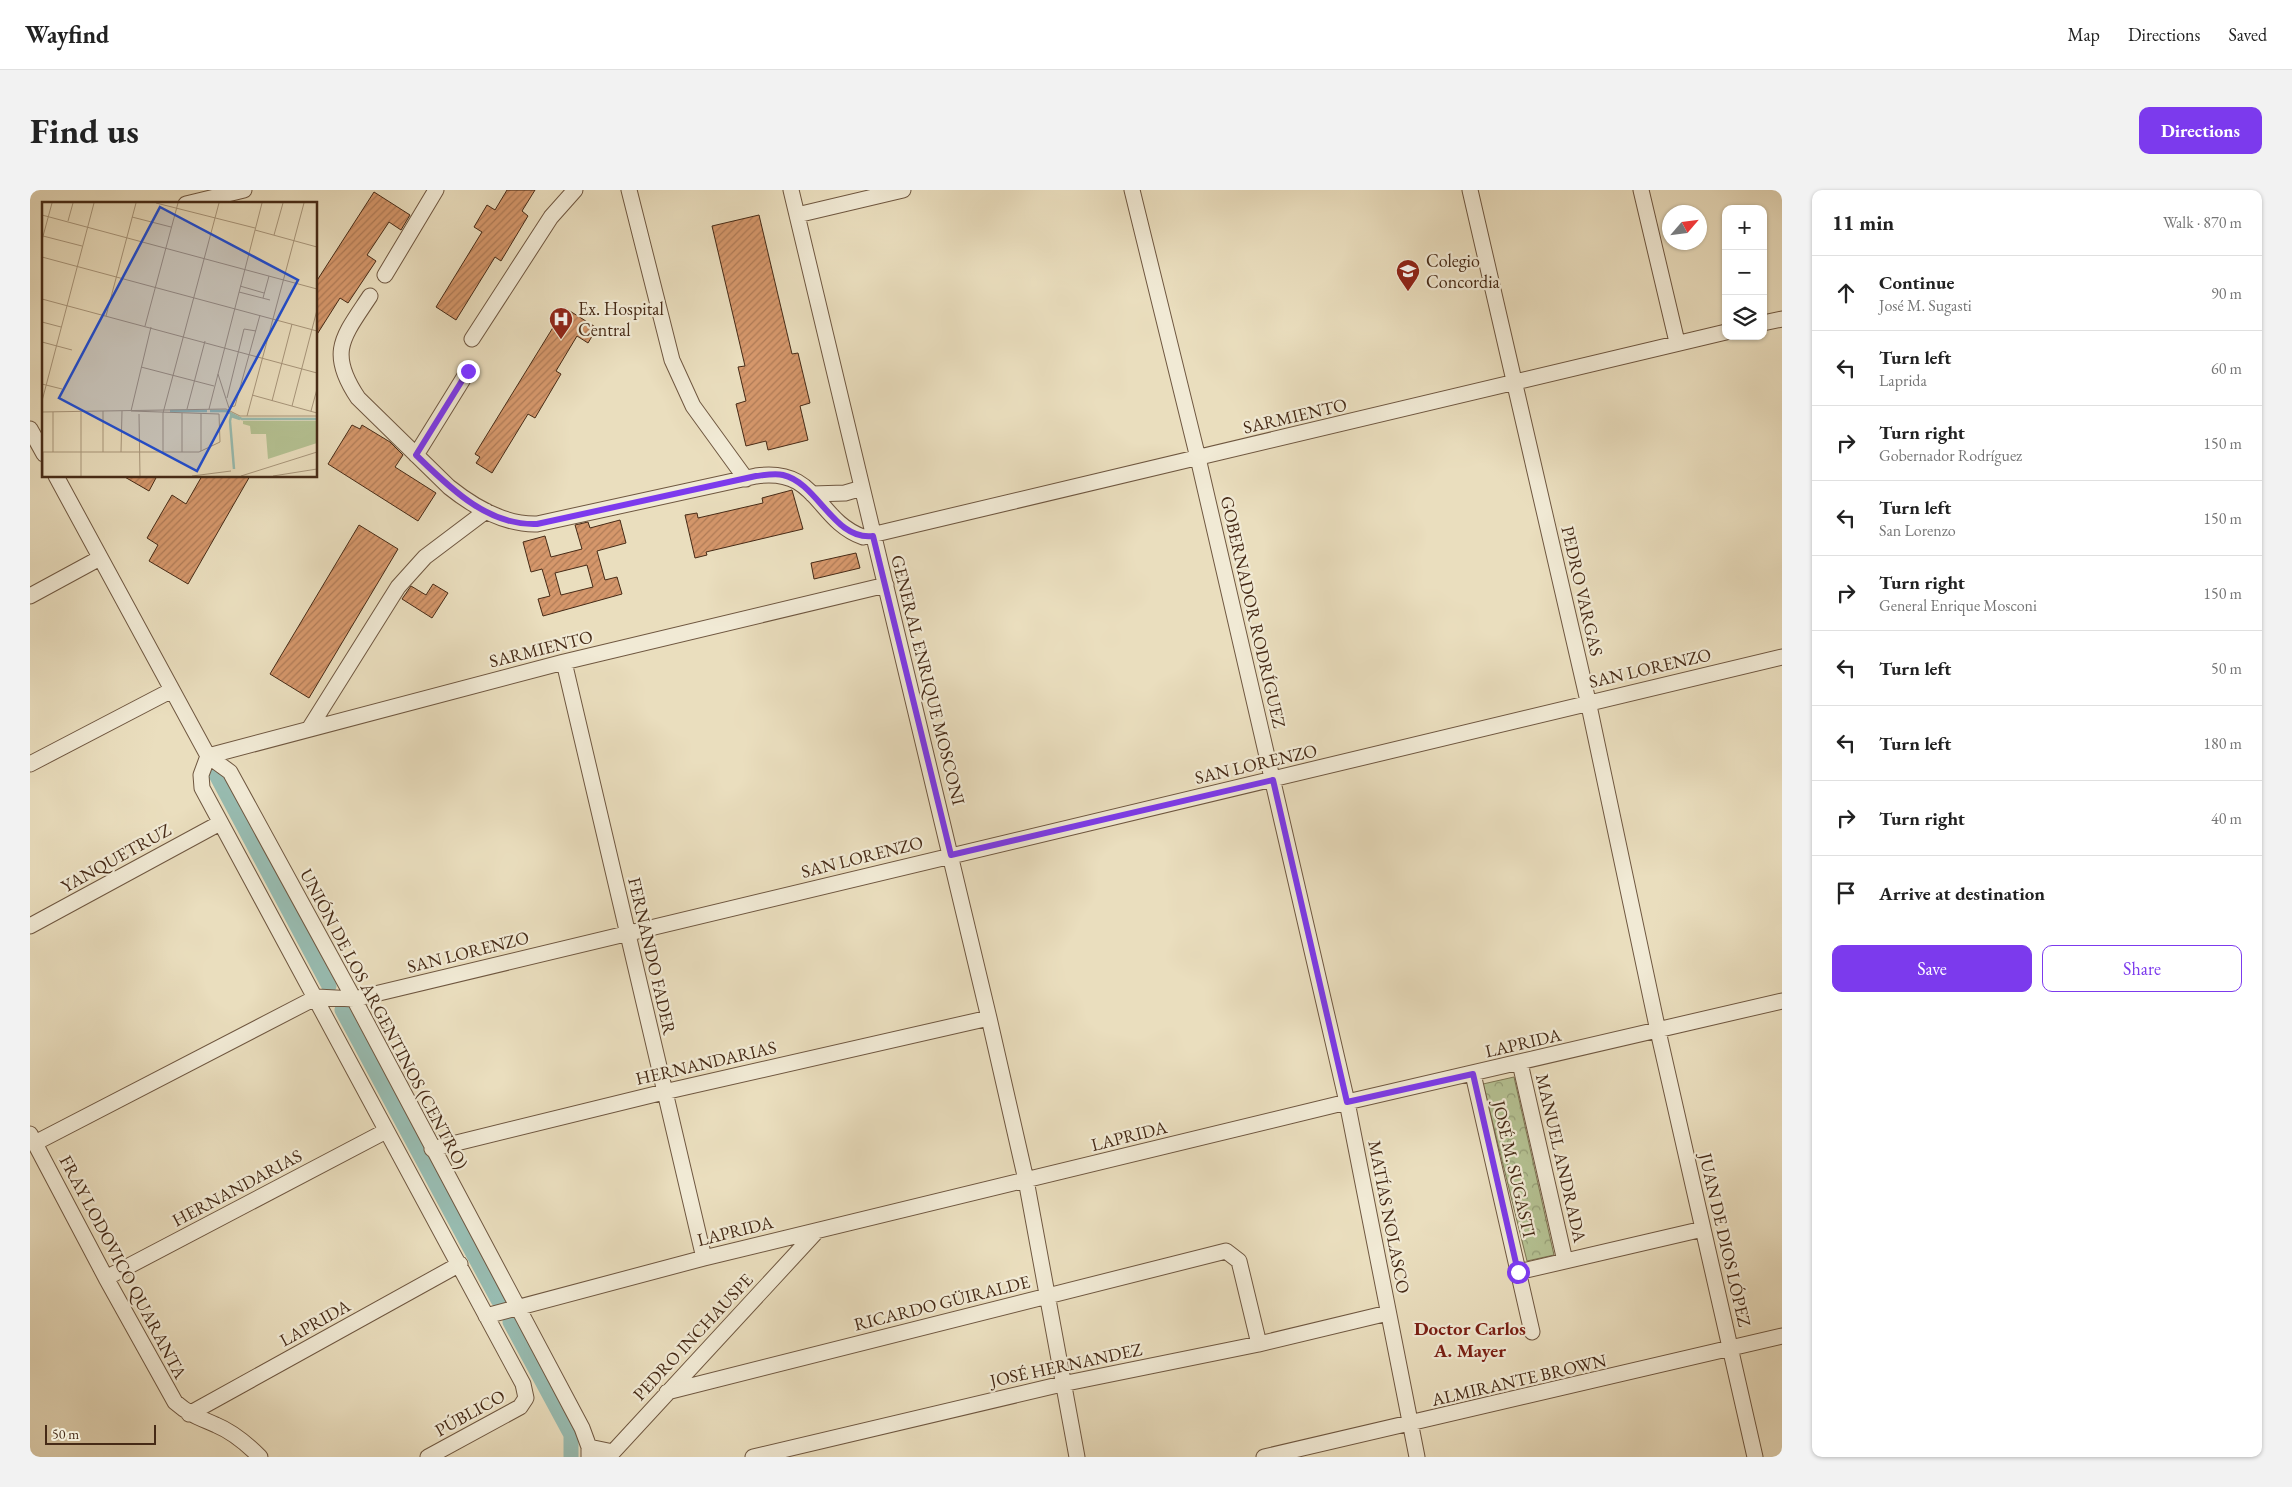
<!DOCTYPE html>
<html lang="en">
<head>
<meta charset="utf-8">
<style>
  body { margin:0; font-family:"EB Garamond",serif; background:#f2f2f2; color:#222 }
  .controls { position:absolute; right:15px; top:15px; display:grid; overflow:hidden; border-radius:10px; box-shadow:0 1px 4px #0004 }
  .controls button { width:45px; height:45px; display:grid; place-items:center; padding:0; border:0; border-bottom:1px solid #e0e0e0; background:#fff; color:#222; font:25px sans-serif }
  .compass { position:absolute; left:1632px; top:15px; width:45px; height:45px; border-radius:50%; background:#fff; box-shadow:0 1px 4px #0004; rotate:62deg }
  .scale { position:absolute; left:15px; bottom:12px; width:111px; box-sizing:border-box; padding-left:5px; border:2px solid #462a16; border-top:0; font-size:14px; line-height:18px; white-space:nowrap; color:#462a16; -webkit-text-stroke:4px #f1ead5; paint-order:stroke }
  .stop { position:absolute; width:15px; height:15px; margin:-11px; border:4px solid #7c3aed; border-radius:50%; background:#fff }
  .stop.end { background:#7c3aed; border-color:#fff; box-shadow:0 1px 5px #0008 }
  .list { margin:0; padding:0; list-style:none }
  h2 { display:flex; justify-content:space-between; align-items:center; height:65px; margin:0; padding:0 20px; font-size:21px }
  h2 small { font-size:16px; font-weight:400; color:#767676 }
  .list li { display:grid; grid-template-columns:32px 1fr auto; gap:15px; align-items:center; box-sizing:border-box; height:75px; padding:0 20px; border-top:1px solid #e0e0e0 }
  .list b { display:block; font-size:19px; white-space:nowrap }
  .list p { margin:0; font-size:16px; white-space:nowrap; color:#767676 }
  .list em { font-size:16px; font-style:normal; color:#767676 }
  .actions { display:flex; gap:10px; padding:15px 20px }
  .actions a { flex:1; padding:11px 0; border:1px solid #7c3aed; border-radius:10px; text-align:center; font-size:18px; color:#7c3aed }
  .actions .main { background:#7c3aed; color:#fff }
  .icon { flex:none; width:28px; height:28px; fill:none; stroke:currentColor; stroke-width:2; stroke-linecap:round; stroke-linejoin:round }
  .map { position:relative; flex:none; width:1752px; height:1267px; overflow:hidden; border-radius:10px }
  header { display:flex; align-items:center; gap:30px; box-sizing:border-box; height:70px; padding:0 25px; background:#fff; border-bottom:1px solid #e0e0e0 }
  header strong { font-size:24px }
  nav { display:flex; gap:28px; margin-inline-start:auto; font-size:18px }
  .intro { display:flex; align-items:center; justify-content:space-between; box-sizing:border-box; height:120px; padding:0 30px }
  h1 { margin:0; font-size:35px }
  .button { padding:12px 22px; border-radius:10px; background:#7c3aed; color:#fff; font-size:18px; font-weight:700 }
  main { display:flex; gap:30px; padding:0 30px }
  aside { flex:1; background:#fff; border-radius:10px; box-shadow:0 1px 4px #0004 }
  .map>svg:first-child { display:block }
</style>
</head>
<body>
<header>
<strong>Wayfind</strong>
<nav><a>Map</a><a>Directions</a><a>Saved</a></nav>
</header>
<div class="intro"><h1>Find us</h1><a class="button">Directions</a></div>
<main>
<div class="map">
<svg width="1752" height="1267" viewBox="0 0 1752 1267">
  <defs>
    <pattern id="forest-crowns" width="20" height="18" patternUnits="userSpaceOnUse" patternTransform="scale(1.25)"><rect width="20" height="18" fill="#b5c293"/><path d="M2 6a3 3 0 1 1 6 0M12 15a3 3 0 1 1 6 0" fill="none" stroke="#959e77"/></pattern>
    <pattern id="building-hatch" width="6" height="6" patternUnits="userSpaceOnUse" patternTransform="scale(1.25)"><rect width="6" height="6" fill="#d5976b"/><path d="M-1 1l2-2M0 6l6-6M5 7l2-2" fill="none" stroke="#af7b57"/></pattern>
  </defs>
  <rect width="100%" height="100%" fill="#eadebe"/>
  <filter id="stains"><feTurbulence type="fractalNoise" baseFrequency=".004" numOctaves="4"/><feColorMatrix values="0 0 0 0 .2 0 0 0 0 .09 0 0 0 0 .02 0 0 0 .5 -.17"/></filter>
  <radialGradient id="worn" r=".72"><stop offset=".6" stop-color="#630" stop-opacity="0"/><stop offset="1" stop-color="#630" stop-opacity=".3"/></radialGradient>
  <path fill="url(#forest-crowns)" stroke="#7e7654" d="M 1484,887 L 1524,1065 L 1497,1071 L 1453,894 Z"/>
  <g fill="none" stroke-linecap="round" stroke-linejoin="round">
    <path stroke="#98bcb1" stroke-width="15" d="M 184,581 L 299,796
      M 312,820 L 468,1110
      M 480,1132 L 541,1245 L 541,1267"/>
  </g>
  <path fill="url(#building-hatch)" stroke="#462a16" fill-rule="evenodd" d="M 477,0 L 505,0 L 492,21 L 498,26 L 471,71 L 465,67 L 426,130 L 406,117 L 452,42 L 444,37 L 457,15 L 465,20 Z
    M 344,2 L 380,25 L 371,40 L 359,32 L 337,65 L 346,71 L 318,113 L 310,108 L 286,146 L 286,92 Z
    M 729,25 L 762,164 L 768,163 L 780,213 L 770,216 L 778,250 L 738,260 L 736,251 L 716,256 L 706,214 L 716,211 L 708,177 L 715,176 L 682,36 Z
    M 535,118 L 567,138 L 558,153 L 547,146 L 526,181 L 531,184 L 505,228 L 498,224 L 462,283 L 446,273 L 450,267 L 445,264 Z
    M 322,235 L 330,239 L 332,235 L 360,252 L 373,265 L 365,277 L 406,303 L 388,331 L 298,274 Z
    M 93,286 L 127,286 L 119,301 Z
    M 172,286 L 220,286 L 158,394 L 119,371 L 128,355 L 117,348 L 142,305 L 156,314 Z
    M 762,300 L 773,339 L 676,362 L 677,365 L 665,368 L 655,325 L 667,323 L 668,328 L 733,313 L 732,308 Z
    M 590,330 L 596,353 L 567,361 L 575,390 L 587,387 L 592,404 L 513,426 L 508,409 L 520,406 L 512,379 L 501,382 L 493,352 L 515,346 L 521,367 L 552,359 L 545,335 L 558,332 L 560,338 ZM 557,375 L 563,397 L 531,405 L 525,383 Z
    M 329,335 L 368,359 L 279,508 L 240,484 Z
    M 826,363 L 830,378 L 784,389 L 781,373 Z
    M 403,394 L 418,403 L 402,428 L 372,409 L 381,396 L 396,405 Z"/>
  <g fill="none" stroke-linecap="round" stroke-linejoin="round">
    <g stroke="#6f5740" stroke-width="17">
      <path id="minor" d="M 599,0 L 642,170 L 663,216 L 716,289
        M 761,0 L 959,828 L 996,990 L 1047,1267
        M 1102,0 L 1168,268 L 1317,912 L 1387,1267
        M 1440,0 L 1558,511 L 1628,841 L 1725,1267
        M 1611,0 L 1647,152
        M 156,14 L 214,0
        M 767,25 L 873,0
        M 355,85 L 406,0
        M 340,106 C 313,147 297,162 328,208 L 419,297 C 444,317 474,335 507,334 L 726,286 C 788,277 786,330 833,347 L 1696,142
        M 1733,133 L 1752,129
        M 442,149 L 521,27 L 545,0
        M 0,239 L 14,264
        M 386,265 L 438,181
        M 26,286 L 178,566 L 200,582 L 324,809 L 552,1238 L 559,1257 L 559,1267
        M 782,304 L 815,303 L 832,298
        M 0,406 L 70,368
        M 534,472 L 674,1068
        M 279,539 L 368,397 L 395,367 L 456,321
        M 178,566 L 171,585 L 172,598 L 493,1194 L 496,1208 L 490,1217 L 398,1267
        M 178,566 L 534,472 L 856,395
        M 0,574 L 142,500
        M 0,736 L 190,633
        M 1490,873 L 1535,1071
        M 1443,884 L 1502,1142
        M 0,944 L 76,1088 L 145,1212 C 160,1225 168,1227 186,1235 C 203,1242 217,1254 230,1267
        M 5,953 L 287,807 L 324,809 L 1752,467
        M 402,959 L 634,902 L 959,828
        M 1488,1082 L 1673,1039
        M 76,1088 L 356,941
        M 456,1126 L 674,1068 L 1317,912 L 1752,811
        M 637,1202 L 1196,1061 L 1209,1071 L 1229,1154
        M 159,1224 L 430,1074
        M 559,1257 L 583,1262 L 787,1041
        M 723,1267 L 1032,1194 L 1229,1154 L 1358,1123
        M 1234,1267 L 1752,1146"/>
    </g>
    <use href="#minor" stroke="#f1ead5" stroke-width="15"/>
  </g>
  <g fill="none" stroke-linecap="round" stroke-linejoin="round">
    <path stroke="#7c3aed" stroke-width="6" d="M 438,181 L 386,265 C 419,297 457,336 507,334 L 726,286 C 735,285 745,283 753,285 C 788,293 804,351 843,346 L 921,665 L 1243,590 L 1317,912 L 1443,884 L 1488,1082"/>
  </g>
  <defs>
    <g id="school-pin" transform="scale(1.25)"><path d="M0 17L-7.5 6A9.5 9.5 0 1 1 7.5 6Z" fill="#8f2418" stroke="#f1ead5"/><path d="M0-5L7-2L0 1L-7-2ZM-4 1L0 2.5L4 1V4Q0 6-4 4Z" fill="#fff"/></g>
    <g id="hospital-pin" transform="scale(1.25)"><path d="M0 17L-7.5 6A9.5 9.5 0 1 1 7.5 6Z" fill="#8f2418" stroke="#f1ead5"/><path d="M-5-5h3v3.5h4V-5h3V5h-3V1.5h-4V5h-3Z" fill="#fff"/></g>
  </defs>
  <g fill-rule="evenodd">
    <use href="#school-pin" x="1378" y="81"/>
    <use href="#hospital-pin" x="531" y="129"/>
  </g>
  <g text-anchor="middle" stroke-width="4.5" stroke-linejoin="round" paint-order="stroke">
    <g font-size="18" fill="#462a16" stroke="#f1ead5" text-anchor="start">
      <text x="1396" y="77">Colegio<tspan x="1396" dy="21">Concordia</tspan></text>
      <text x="548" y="125">Ex. Hospital<tspan x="548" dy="21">Central</tspan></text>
    </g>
    <g font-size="18" fill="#462a16" stroke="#f1ead5">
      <text transform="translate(1265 226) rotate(-13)" y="6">SARMIENTO</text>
      <text transform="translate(1552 401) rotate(77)" y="6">PEDRO VARGAS</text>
      <text transform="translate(1223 422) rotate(77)" y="6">GOBERNADOR RODRÍGUEZ</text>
      <text transform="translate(511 459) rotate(-14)" y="6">SARMIENTO</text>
      <text transform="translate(1620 478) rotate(-13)" y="6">SAN LORENZO</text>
      <text transform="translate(898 490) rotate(76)" y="6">GENERAL ENRIQUE MOSCONI</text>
      <text transform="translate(1226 574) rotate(-13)" y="6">SAN LORENZO</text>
      <text transform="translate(832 667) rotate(-14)" y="6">SAN LORENZO</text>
      <text transform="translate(86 668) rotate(-29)" y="6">YANQUETRUZ</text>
      <text transform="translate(438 762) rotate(-14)" y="6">SAN LORENZO</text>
      <text transform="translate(622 766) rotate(77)" y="6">FERNANDO FADER</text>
      <text transform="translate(354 829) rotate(62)" y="6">UNIÓN DE LOS ARGENTINOS (CENTRO)</text>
      <text transform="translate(1493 853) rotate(-13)" y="6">LAPRIDA</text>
      <text transform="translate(676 873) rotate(-13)" y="6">HERNANDARIAS</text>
      <text transform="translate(1099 946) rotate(-14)" y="6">LAPRIDA</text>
      <text transform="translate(1531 968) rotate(77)" y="6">MANUEL ANDRADA</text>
      <text transform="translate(1484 979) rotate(77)" y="6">JOSÉ M. SUGASTI</text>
      <text transform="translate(207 998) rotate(-28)" y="6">HERNANDARIAS</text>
      <text transform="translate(1359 1027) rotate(79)" y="6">MATÍAS NOLASCO</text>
      <text transform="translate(705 1041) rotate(-14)" y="6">LAPRIDA</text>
      <text transform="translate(1695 1050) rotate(77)" y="6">JUAN DE DIOS LÓPEZ</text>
      <text transform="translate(93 1077) rotate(62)" y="6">FRAY LODOVICO QUARANTA</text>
      <text transform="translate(912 1113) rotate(-14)" y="6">RICARDO GÜIRALDE</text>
      <text transform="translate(285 1133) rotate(-29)" y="6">LAPRIDA</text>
      <text transform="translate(663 1147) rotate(-47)" y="6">PEDRO INCHAUSPE</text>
      <text transform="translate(1036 1175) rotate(-12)" y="6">JOSÉ HERNANDEZ</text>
      <text transform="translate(1489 1190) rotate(-13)" y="6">ALMIRANTE BROWN</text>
      <text transform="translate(440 1223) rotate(-29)" y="6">PÚBLICO</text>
    </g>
    <g font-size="19" font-weight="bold" fill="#7a1f14" stroke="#f1ead5">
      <text x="1440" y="1145">Doctor Carlos<tspan x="1440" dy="22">A. Mayer</tspan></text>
    </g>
  </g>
  <g transform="translate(12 12)">
    <rect width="275" height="275" fill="#eadebe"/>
    <path d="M 201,219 L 275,219 L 275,241 L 226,257 L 224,232 L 209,232 L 208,224 L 201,222 Z" fill="#b5c293"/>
    <path fill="none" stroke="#98bcb1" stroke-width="2.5" d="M 128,209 L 165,209M 168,209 L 184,209 L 200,217 L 275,217M 192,267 L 188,219 L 189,214 L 198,217"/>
    <path fill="none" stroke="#a8967b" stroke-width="1" d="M 114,1 L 213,26M 0,13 L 275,87M 90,15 L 129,25M 26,19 L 31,1M 213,28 L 275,45M 232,33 L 241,1M 1,34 L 40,44M 0,38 L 10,1M 0,55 L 275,129M 198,84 L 222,91M 197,90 L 228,98M 221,96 L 227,74M 0,97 L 275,171M 64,114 L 94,1M 0,120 L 19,125M 103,124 L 136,1M 0,140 L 30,148M 99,165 L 172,184M 176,172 L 187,206M 0,182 L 20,187M 210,193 L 275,211M 185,196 L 202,127 L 214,129M 0,199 L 52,1M 230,199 L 250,122M 250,204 L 275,108M 188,205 L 193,204 L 218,113M 145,207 L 163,139M 167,207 L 220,1M 61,209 L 61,250M 89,209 L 109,125M 269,209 L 275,187M 0,210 L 184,207 L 198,214 L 275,214M 11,210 L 11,250M 159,211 L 159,249M 97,212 L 98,274M 205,214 L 262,1M 0,250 L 157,250 L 178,240 L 177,212 L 89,209M 79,250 L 80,209M 121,250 L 121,211 L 177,1M 140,250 L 140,211M 1,274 L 1,250M 39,274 L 39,210M 150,274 L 189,269M 199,274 L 275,250M 231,274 L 275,267"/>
    <path fill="#1d4ed8" fill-opacity="0.15" stroke="#1d4ed8" stroke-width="2.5" d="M 118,5 L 256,78 L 155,269 L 17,196 Z"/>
    <rect width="275" height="275" fill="none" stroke="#462a16" stroke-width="2.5"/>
  </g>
  <rect width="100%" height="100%" filter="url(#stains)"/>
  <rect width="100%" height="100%" fill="url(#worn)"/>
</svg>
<div class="controls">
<button>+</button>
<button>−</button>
<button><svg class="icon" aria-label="layers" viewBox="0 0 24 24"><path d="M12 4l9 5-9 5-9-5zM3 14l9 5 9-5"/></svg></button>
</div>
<svg class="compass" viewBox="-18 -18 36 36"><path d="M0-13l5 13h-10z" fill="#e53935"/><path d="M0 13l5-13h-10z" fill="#767676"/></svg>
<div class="scale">50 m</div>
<div class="stop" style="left:1488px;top:1082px"></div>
<div class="stop end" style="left:438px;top:181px"></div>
</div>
<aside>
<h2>11 min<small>Walk · 870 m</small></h2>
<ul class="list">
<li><svg class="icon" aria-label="ahead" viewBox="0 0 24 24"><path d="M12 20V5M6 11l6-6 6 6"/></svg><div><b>Continue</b><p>José M. Sugasti</p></div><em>90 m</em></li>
<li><svg class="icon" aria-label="left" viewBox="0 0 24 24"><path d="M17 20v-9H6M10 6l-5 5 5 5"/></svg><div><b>Turn left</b><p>Laprida</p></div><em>60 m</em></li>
<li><svg class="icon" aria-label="right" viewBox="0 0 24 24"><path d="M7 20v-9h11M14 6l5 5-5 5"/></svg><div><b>Turn right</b><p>Gobernador Rodríguez</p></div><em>150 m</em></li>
<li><svg class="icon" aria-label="left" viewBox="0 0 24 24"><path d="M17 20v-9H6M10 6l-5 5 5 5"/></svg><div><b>Turn left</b><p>San Lorenzo</p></div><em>150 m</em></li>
<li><svg class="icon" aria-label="right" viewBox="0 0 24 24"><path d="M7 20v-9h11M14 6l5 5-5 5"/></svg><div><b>Turn right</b><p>General Enrique Mosconi</p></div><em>150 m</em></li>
<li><svg class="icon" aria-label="left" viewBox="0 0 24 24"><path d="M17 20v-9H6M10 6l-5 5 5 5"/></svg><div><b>Turn left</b></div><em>50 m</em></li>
<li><svg class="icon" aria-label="left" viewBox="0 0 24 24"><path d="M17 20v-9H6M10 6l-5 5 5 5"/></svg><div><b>Turn left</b></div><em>180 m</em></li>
<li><svg class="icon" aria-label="right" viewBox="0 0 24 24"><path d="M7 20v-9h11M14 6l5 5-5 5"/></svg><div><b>Turn right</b></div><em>40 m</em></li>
<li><svg class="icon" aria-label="arrive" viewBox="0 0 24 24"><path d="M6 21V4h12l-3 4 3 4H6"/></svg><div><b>Arrive at destination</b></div></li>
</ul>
<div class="actions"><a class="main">Save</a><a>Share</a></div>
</aside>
</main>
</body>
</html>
